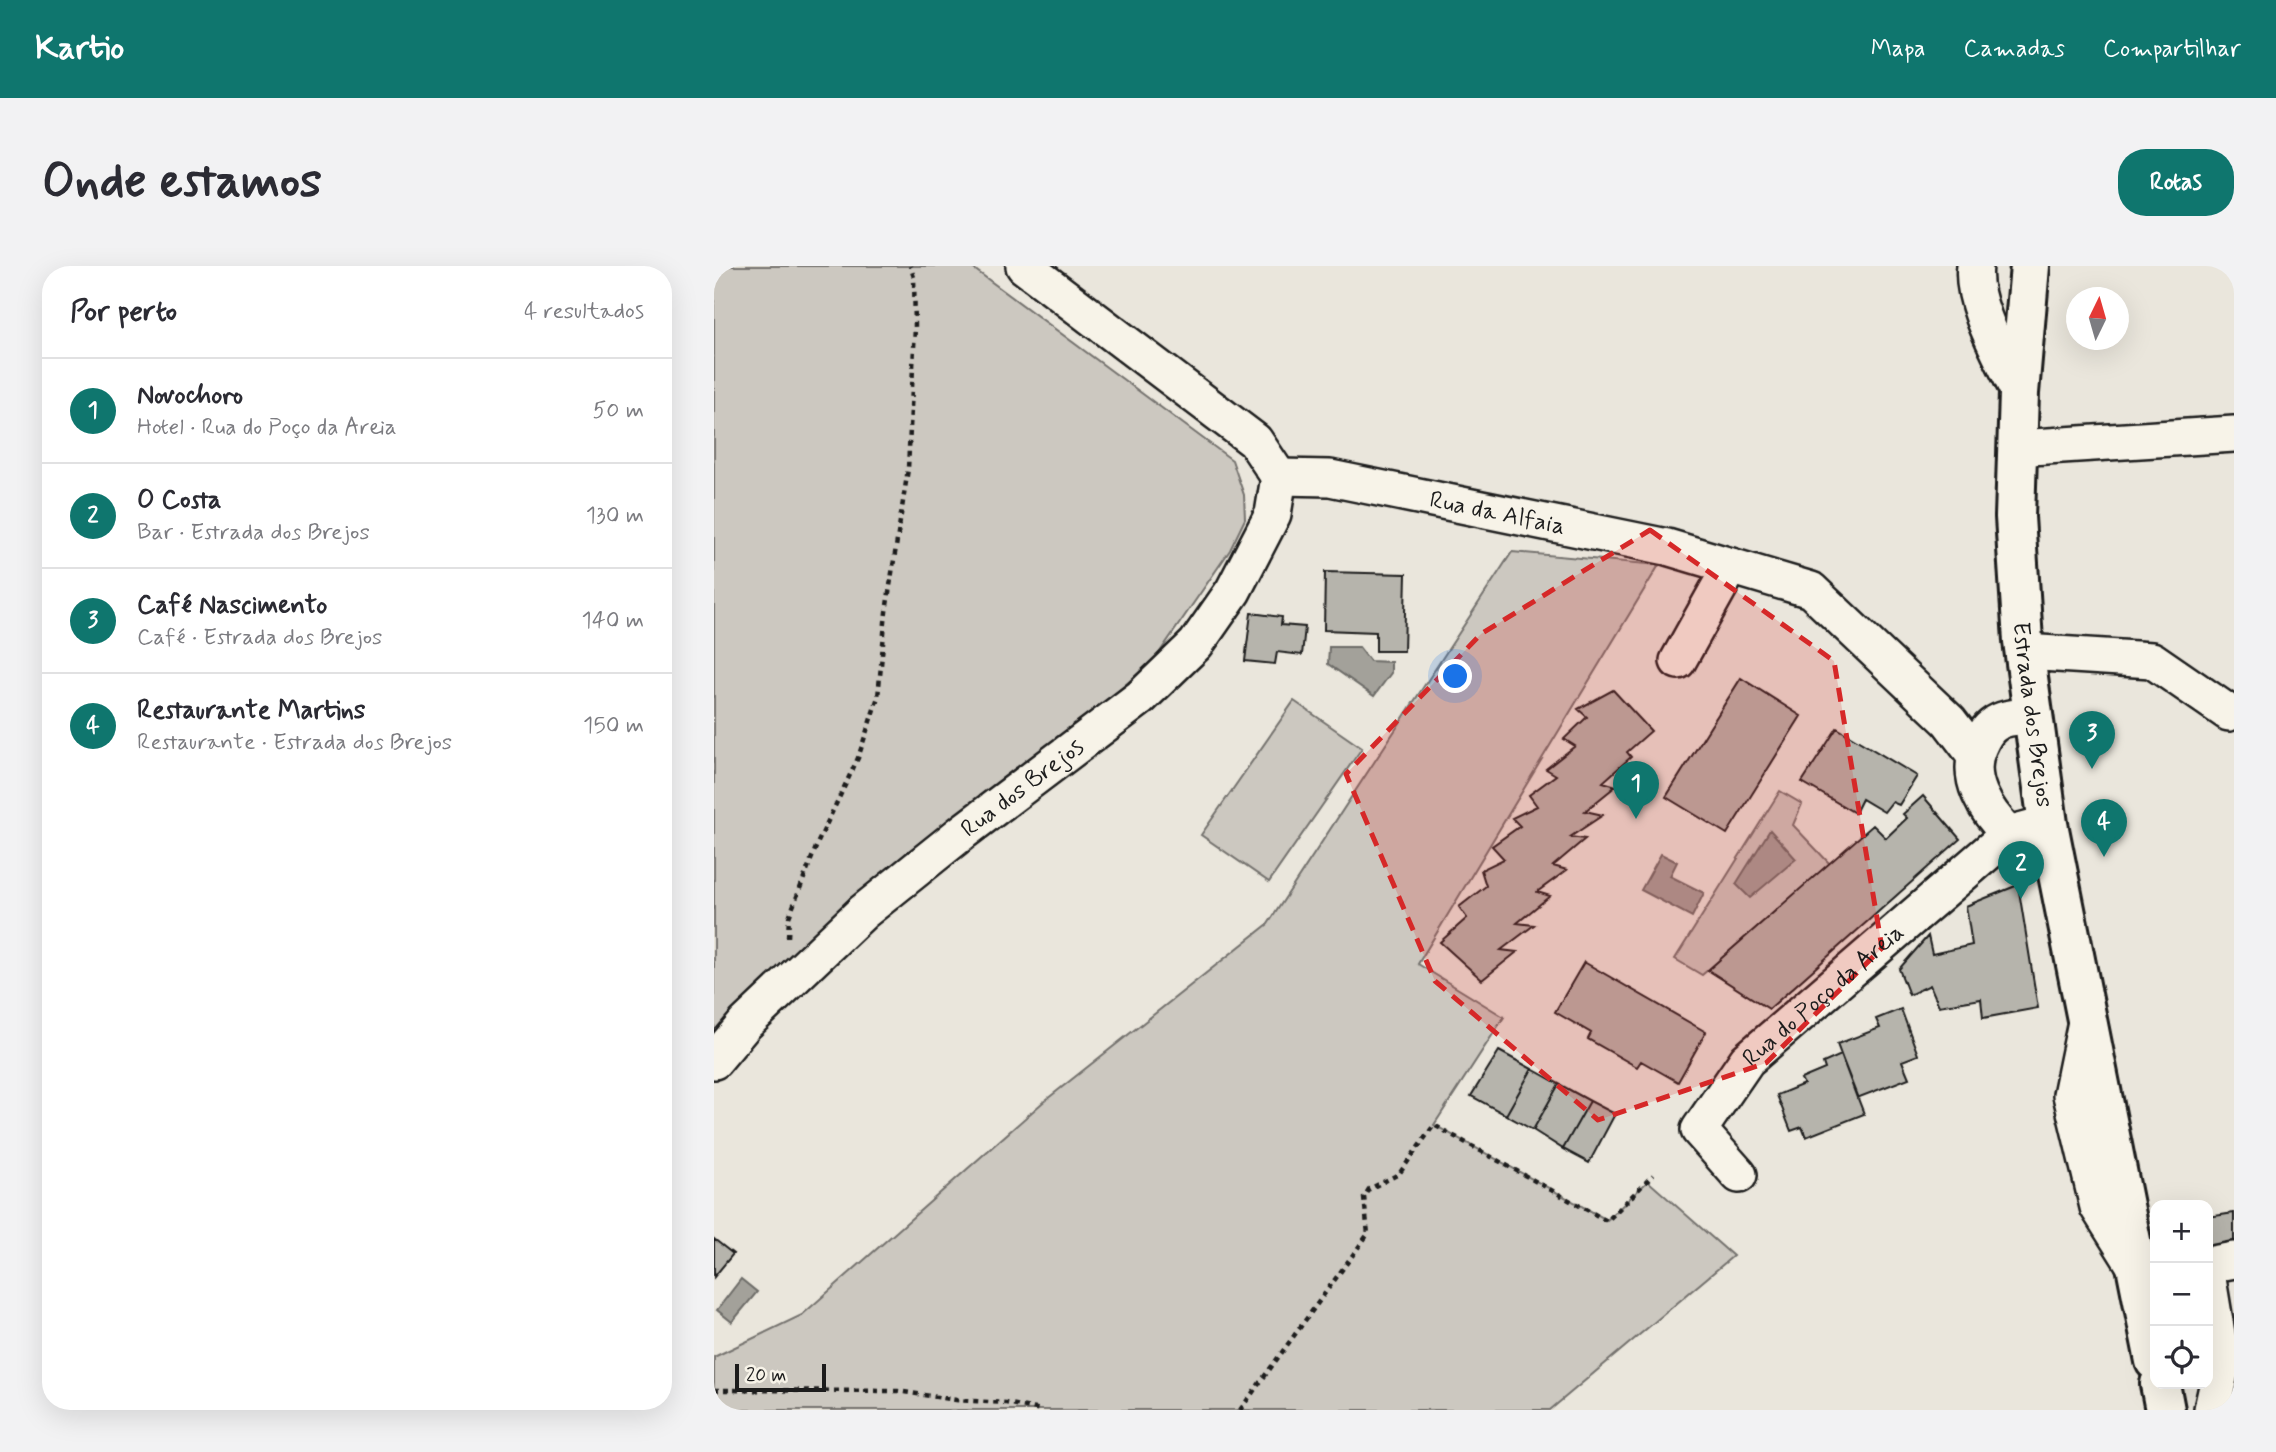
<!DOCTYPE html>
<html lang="pt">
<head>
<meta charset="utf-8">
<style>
  body { margin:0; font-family:Mynerve,sans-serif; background:#f2f2f3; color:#2b2b33 }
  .controls { position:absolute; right:21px; bottom:21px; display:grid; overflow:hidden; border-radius:14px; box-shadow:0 7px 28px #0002 }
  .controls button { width:63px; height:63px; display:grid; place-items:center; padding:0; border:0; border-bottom:2px solid #e1e1e2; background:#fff; color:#2b2b33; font:35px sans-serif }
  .compass { position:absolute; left:1352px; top:21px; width:63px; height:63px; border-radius:50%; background:#fff; box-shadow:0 7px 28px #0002; rotate:5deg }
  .scale { position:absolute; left:21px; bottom:18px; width:91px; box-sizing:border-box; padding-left:7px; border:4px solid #1c1c1c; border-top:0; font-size:19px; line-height:24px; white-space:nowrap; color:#1c1c1c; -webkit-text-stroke:5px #f7f3e8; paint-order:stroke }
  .you { position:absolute; left:742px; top:411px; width:24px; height:24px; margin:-18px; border:5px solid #fff; border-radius:50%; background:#1a73e8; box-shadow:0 0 0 10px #1a73e833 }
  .badge { display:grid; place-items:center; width:46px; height:46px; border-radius:50%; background:#0f766e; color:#fff; font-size:23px; font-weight:700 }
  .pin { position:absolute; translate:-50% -58px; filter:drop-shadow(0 2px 4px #0008) }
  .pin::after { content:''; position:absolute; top:37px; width:24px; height:21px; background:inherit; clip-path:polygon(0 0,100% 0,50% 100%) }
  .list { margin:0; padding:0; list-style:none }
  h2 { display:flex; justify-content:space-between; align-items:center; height:91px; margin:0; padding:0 28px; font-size:30px }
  h2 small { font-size:23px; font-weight:400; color:#7c7c81 }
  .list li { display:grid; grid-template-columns:46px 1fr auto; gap:21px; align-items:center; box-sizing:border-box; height:105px; padding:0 28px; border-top:2px solid #e1e1e2 }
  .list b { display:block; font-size:26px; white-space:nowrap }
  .list p { margin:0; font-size:23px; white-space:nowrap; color:#7c7c81 }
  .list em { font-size:23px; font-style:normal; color:#7c7c81 }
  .icon { flex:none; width:38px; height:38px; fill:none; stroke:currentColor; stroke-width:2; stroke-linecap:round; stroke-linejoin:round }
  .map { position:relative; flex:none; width:1520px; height:1144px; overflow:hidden; border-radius:28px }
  header { display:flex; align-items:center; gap:42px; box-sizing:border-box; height:98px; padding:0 35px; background:#0f766e; color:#fff }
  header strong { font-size:33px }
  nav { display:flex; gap:38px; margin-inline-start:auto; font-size:24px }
  .intro { display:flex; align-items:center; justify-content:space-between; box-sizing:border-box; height:168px; padding:0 42px }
  h1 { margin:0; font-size:49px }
  .button { padding:18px 32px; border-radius:28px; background:#0f766e; color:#fff; font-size:24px; font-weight:700 }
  main { display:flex; gap:42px; padding:0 42px }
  aside { flex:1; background:#fff; border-radius:28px; box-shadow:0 7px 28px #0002 }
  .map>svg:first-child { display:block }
</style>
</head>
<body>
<header>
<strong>Kartio</strong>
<nav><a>Mapa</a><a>Camadas</a><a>Compartilhar</a></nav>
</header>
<div class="intro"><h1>Onde estamos</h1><a class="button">Rotas</a></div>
<main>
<aside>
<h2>Por perto<small>4 resultados</small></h2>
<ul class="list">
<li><span class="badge">1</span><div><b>Novochoro</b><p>Hotel · Rua do Poço da Areia</p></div><em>50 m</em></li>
<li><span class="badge">2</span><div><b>O Costa</b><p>Bar · Estrada dos Brejos</p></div><em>130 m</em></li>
<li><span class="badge">3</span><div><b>Café Nascimento</b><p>Café · Estrada dos Brejos</p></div><em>140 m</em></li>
<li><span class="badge">4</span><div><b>Restaurante Martins</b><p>Restaurante · Estrada dos Brejos</p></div><em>150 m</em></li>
</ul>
</aside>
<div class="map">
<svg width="1520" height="1144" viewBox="0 0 1520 1144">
  <rect width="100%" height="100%" fill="#eae6dc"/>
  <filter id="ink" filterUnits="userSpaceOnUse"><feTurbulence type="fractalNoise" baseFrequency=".0143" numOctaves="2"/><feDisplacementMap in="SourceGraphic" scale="14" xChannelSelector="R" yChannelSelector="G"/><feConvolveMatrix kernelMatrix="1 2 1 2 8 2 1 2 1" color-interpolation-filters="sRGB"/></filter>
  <g filter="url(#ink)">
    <path fill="#ccc8c0" stroke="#74726e" stroke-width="2" d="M 0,0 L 256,0 L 518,194 L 530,229 L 531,253 L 516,284 L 441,393 L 380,446 L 192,587 L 28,738 L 0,770 Z
      M 798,286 L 945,299 L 704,698 L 790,751 L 720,859 L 893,954 L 934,915 L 1019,990 L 836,1144 L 0,1144 L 0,1091 L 88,1049 L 328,837 L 554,658 Z
      M 580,435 L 648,482 L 555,616 L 487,569 Z
      M 1066,525 L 1088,538 L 1079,559 L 1116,598 L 988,709 L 961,693 Z"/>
    <path fill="#a3a19a" stroke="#6d6c68" stroke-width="2" d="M 615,381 L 645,381 L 656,395 L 677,396 L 677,407 L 660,430 L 614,398 Z
      M 1056,564 L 1082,593 L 1036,632 L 1022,618 Z
      M 947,588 L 963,596 L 956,610 L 990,627 L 978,651 L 927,624 Z
      M 27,1013 L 43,1026 L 18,1056 L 3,1044 Z"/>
    <path fill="#b6b4ac" stroke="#1c1c1c" stroke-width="2" d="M 611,306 L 692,308 L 690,385 L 662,385 L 662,366 L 610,364 Z
      M 537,347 L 568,351 L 567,359 L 591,361 L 588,389 L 563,386 L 561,398 L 531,395 Z
      M 1027,412 L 1087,450 L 1013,568 L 952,531 Z
      M 899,424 L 937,465 L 913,486 L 917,491 L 889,516 L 902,520 L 871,545 L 889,549 L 856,571 L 871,573 L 839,600 L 853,604 L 823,626 L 836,630 L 803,657 L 820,659 L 787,684 L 803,686 L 768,714 L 726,676 L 753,652 L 745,641 L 772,620 L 767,604 L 790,593 L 778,580 L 806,560 L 798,552 L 823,540 L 815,529 L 842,509 L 832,503 L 861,480 L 850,473 L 873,451 L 864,443 Z
      M 1123,462 L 1203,510 L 1185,539 L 1178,536 L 1170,546 L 1148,533 L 1141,547 L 1088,516 Z
      M 1209,530 L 1246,573 L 1055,743 L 994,704 L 1159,559 L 1172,572 L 1193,552 L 1189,548 Z
      M 1304,619 L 1324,742 L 1269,752 L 1267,733 L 1225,740 L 1216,719 L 1195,729 L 1185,703 L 1214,670 L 1218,688 L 1258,679 L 1252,640 Z
      M 870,696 L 992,766 L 964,816 L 927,795 L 923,801 L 874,773 L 877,767 L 841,746 Z
      M 1187,743 L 1204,789 L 1188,795 L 1195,812 L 1143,832 L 1123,778 L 1166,762 L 1162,753 Z
      M 785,785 L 818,803 L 792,849 L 757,830 Z
      M 1127,789 L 1150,848 L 1092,871 L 1088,861 L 1077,865 L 1063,829 L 1090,818 L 1087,813 L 1111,803 L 1109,797 Z
      M 818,803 L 845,818 L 819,864 L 792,849 Z
      M 845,818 L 876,835 L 849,883 L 819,864 Z
      M 876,835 L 901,848 L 875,897 L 849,883 Z
      M 1520,947 L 1520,977 L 1494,982 L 1494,951 Z
      M 0,973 L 19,988 L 0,1011 Z"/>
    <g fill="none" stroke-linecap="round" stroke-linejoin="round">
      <g stroke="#1c1c1c" stroke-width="40">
        <g id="minor">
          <path d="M 310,0 L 541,175 L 565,211"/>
          <path d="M 1261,0 C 1256,38 1289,92 1305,127"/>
          <path d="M 1303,182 L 1520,168"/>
          <path id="s1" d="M 565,211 L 616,212 L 953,281 L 1097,324 L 1235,455 L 1261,489"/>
          <path d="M 1310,386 L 1438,394 L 1515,447"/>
          <path d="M 964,395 L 1017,300"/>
          <path d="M 1317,562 L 1295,568 C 1272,546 1250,512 1265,480 C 1269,471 1273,463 1281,458 C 1289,451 1307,451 1318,449"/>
          <path d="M 1372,756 L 1357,829 L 1384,941 L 1419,997"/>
          <path id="s2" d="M 0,795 L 31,758 L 149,646 L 250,565 L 426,432 L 482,378 L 519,325 L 559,248 L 565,211"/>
          <path id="s3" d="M 1025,909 L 985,864 L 1033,794 L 1295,568"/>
          <path d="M 1494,999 L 1520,994"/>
          <path d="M 1494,1013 L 1508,1098 L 1498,1143"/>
        </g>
      </g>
      <g stroke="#1c1c1c" stroke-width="44">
        <g id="major">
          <path id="s4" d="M 1316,0 L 1305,127 L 1301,251 L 1309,375 L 1334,558 L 1441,1095"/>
          <path d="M 1446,1118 L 1451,1144"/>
        </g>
      </g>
      <path stroke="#1c1c1c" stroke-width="4.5" stroke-dasharray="5 5" stroke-linecap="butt" d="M 74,671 L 75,651 L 104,576 L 144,492 L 164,431 L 172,346 L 194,203 L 201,61 L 200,11 L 196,0
        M 0,1124 L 184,1125 L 242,1134 L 292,1137 L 327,1144
        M 526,1144 L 654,968 L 650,931 L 655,923 L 685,908 L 720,859 L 893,955 L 939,909"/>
      <use href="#minor" stroke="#f7f3e8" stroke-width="35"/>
      <use href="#major" stroke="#f7f3e8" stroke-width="38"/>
    </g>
  </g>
  <path fill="#d62828" fill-opacity="0.2" stroke="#d62828" stroke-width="5" stroke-dasharray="14 9" stroke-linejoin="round" d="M 936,264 L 1120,395 L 1168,682 L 1052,797 L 884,854 L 721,715 L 632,508 L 767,368 Z"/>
  <g text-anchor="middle" stroke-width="5" stroke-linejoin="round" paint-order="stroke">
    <g font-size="24" fill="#1c1c1c" stroke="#f7f3e8">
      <text dy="8" stroke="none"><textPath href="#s1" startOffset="222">Rua da Alfaia</textPath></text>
      <text dy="8" stroke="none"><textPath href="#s4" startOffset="450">Estrada dos Brejos</textPath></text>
      <text dy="8" stroke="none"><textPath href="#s2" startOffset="413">Rua dos Brejos</textPath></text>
      <text dy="8" stroke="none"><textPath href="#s3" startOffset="245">Rua do Poço da Areia</textPath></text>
    </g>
  </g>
</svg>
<div class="controls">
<button>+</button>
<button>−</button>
<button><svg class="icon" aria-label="locate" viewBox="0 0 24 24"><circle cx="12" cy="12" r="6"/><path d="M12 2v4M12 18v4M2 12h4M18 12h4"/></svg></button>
</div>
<svg class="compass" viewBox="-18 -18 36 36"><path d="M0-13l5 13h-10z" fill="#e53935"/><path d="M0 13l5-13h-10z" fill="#7c7c81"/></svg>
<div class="scale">20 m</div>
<div class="you"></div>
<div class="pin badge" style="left:922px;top:553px">1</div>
<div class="pin badge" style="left:1307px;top:633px">2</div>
<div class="pin badge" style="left:1378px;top:503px">3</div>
<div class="pin badge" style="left:1390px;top:591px">4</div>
</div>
</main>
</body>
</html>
